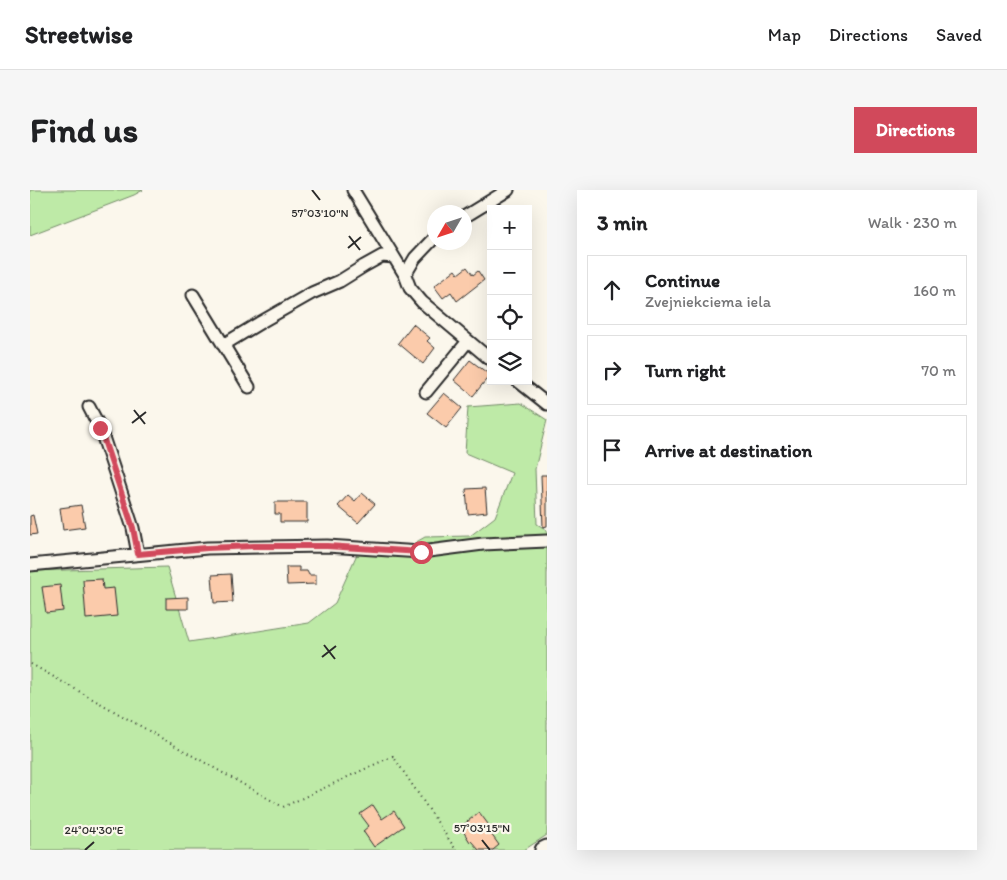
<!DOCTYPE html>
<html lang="en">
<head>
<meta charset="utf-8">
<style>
  body { margin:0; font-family:Itim,sans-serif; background:#f6f6f6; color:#202124 }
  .controls { position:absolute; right:15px; top:15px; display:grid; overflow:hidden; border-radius:0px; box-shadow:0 5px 20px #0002 }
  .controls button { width:45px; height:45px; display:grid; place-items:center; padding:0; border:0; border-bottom:1px solid #e0e0e0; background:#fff; color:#202124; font:25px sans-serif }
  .compass { position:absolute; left:397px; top:15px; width:45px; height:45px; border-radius:50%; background:#fff; box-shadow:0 5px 20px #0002; rotate:231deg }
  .stop { position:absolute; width:15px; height:15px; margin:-11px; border:4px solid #d1495b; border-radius:50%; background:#fff }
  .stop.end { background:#d1495b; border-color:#fff; box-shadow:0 1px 5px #0008 }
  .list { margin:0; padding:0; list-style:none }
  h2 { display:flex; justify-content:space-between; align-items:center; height:65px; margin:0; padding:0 20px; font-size:21px }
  h2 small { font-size:16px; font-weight:400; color:#757577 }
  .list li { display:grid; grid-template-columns:32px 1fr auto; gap:15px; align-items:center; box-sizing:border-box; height:70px; margin:0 10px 10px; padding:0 10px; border:1px solid #e0e0e0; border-radius:0px }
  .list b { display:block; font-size:19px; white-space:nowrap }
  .list p { margin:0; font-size:16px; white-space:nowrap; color:#757577 }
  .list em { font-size:16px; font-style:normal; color:#757577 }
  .icon { flex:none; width:28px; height:28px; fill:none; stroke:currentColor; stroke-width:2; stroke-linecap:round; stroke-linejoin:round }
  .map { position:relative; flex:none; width:517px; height:660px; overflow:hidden; border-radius:0px }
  header { display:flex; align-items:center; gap:30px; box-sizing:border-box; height:70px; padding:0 25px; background:#fff; border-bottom:1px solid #e0e0e0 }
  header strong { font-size:24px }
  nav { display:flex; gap:28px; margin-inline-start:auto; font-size:18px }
  .intro { display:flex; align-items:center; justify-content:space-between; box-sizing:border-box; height:120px; padding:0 30px }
  h1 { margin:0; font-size:35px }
  .button { padding:12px 22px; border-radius:0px; background:#d1495b; color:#fff; font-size:18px; font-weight:700 }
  main { display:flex; gap:30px; padding:0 30px }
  aside { flex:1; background:#fff; border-radius:0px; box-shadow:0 5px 20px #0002 }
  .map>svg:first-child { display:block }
</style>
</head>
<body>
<header>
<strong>Streetwise</strong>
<nav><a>Map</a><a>Directions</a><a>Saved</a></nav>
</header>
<div class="intro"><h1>Find us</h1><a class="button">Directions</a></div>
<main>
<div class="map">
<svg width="517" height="660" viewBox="0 0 517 660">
  <rect width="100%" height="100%" fill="#fbf7ec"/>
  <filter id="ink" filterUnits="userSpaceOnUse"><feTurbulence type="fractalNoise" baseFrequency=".02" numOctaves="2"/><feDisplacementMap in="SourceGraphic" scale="10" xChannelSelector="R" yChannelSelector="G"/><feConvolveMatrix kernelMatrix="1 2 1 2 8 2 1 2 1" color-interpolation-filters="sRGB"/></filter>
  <g filter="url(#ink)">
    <path fill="#beeaa7" stroke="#748a69" d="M 0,0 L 113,0 L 104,5 L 0,45 Z
      M 491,213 L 517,230 L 505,279 L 507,334 L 517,340 L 517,645 L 494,660 L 0,660 L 0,381 L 137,377 L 159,452 L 279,433 L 305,413 L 327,364 L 362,366 L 395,347 L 440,346 L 465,327 L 482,283 L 435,263 L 438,217 Z"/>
    <path fill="#fbcbab" stroke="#2b2b2b" d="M 437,77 L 443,85 L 448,81 L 454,90 L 427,111 L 421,102 L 413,108 L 404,96 L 425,80 L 428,84 Z
      M 383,134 L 400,148 L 397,151 L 405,158 L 393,174 L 368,153 Z
      M 440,170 L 460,185 L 443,206 L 424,190 Z
      M 414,203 L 432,218 L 416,238 L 397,223 Z
      M 511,285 L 517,285 L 517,336 L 513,337 Z
      M 455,298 L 457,322 L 438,324 L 436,299 Z
      M 332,303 L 345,314 L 328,333 L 308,316 L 318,305 L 325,311 Z
      M 245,312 L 277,312 L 277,332 L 250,332 L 250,324 L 245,324 Z
      M 51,315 L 55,337 L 33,340 L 30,318 Z
      M 3,325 L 7,344 L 0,345 L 0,326 Z
      M 256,377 L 269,377 L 269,381 L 277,381 L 279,385 L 286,385 L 286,394 L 257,395 Z
      M 201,384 L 203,412 L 184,413 L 182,385 Z
      M 72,389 L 73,399 L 84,398 L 87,426 L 56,429 L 53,390 Z
      M 30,395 L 33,421 L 16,423 L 12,397 Z
      M 158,407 L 158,419 L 136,419 L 136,408 Z
      M 343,615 L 352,629 L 364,621 L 374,636 L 344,657 L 333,641 L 339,636 L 330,624 Z
      M 449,622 L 464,642 L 461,644 L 469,655 L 463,660 L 449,660 L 441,651 L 440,652 L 433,641 L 435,640 L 432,636 Z"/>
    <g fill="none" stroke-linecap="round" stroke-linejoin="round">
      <g stroke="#2b2b2b" stroke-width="15">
        <path id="minor" d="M 323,0 L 375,85 L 380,98 L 392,112 L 461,170
          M 434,27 L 478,0
          M 375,85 L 385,68 L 404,48
          M 163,105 L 219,197
          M 193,155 L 231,132 L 282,103 L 310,91 L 334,76 L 352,66 L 364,67
          M 488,191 L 517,214
          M 396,202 L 438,151
          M 59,217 L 70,238 L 87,289 L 103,338 L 108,364
          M 0,375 L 177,358 L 297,356 L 391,362 L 453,354 L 517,351"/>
      </g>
      <g stroke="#2b2b2b" stroke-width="19">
        <path id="major" d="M 513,660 L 517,658"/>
      </g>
      <path stroke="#2b2b2b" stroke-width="2" stroke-dasharray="1 4" stroke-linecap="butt" d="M 1,474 L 253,617 L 363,566 L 426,660"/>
      <use href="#minor" stroke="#fbf7ec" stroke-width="11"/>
      <use href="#major" stroke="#fbf7ec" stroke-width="15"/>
    </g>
  </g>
  <g fill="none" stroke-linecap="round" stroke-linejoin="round" filter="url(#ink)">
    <path stroke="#d1495b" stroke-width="6" d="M 70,238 L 103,338 L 108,364 L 177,358 L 224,356 L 297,356 L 391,362"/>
  </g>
  <path fill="none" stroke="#2b2b2b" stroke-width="2" d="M 282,0 L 290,10M 319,46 L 330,60M 318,58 L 331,47M 104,220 L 115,234M 102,233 L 116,222M 294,455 L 305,469M 292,467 L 306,456M 452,650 L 460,660M 55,660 L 64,652"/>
  <g font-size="12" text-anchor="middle" fill="#2b2b2b" stroke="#fbf7ec" stroke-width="4.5" stroke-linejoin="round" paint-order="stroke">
    <text x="290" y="27">57°03'10"N</text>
    <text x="452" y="642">57°03'15"N</text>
    <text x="64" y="644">24°04'30"E</text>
  </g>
</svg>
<div class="controls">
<button>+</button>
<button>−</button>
<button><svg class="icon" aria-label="locate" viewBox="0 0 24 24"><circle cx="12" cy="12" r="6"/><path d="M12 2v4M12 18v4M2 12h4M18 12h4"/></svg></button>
<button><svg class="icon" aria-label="layers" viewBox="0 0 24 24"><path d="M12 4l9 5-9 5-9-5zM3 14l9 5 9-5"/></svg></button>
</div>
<svg class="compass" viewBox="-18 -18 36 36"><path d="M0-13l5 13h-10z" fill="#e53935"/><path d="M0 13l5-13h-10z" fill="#757577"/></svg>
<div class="stop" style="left:391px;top:362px"></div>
<div class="stop end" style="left:70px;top:238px"></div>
</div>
<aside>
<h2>3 min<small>Walk · 230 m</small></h2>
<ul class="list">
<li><svg class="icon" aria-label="ahead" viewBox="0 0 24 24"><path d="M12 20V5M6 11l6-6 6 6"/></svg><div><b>Continue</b><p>Zvejniekciema iela</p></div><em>160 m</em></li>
<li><svg class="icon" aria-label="right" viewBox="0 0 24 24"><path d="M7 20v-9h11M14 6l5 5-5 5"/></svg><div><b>Turn right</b></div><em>70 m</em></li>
<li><svg class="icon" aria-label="arrive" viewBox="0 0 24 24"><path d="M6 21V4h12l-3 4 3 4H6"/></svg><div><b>Arrive at destination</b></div></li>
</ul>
</aside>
</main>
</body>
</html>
